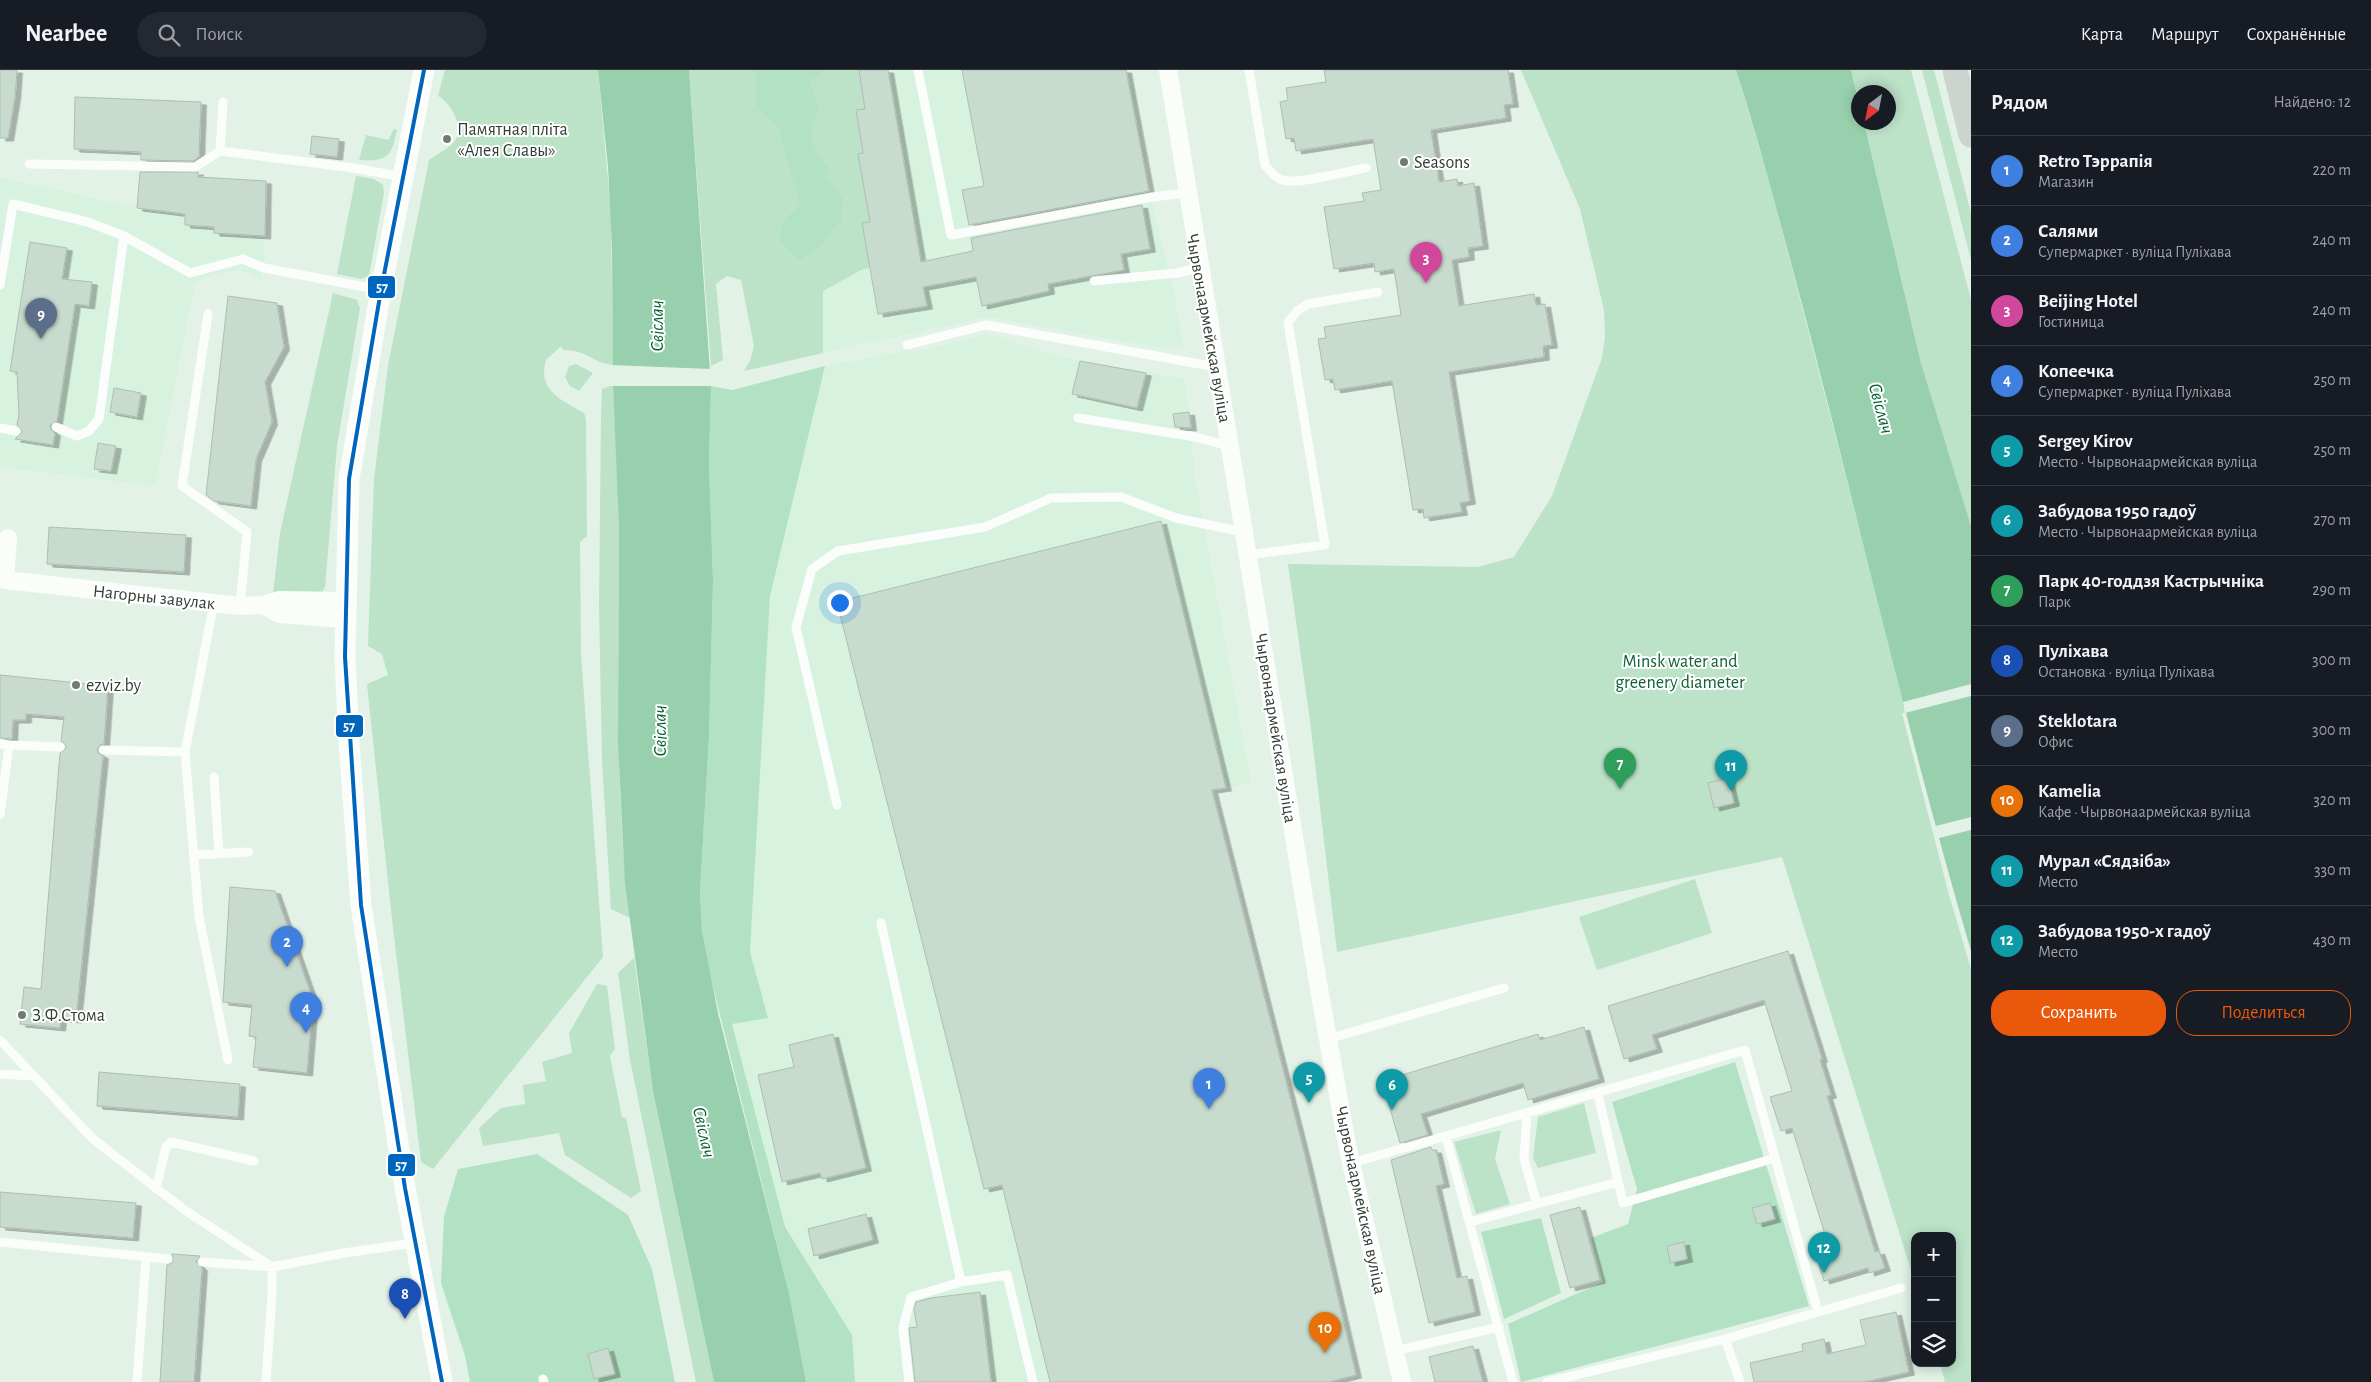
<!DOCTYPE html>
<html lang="ru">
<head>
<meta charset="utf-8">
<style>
  body { margin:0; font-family:"Alegreya Sans",sans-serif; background:#242831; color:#f1f3f6 }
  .controls { position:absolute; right:15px; bottom:15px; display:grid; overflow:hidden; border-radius:10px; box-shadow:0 2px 12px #0003 }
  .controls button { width:45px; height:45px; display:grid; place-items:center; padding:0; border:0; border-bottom:1px solid #363941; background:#171b24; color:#f1f3f6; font:25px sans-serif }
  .compass { position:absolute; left:1851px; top:15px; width:45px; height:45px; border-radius:50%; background:#171b24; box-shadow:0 2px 12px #0003; rotate:212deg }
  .you { position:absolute; left:839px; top:532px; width:18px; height:18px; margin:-12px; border:4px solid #fff; border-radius:50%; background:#1a73e8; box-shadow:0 0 0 8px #1a73e833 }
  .badge { display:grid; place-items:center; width:32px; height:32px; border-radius:50%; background:#ea580c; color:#fff; font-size:16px; font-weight:700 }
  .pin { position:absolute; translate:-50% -41px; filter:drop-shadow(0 1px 2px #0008) }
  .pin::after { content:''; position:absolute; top:26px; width:18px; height:15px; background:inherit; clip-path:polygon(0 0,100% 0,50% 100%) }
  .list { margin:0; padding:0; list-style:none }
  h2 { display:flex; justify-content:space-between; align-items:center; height:65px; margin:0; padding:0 20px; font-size:21px }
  h2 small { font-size:16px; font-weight:400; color:#9ea1a6 }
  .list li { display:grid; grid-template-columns:32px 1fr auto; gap:15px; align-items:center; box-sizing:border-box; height:70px; padding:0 20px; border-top:1px solid #363941 }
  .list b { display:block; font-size:19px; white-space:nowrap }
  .list p { margin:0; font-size:16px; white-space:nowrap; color:#9ea1a6 }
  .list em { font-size:16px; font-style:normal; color:#9ea1a6 }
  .actions { display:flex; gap:10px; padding:15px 20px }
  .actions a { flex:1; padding:11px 0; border:1px solid #ea580c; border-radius:20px; text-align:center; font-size:18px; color:#ea580c }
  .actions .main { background:#ea580c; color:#fff }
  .icon { flex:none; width:28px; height:28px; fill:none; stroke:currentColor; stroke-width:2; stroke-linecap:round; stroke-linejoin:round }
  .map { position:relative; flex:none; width:1971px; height:1312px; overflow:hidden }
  header { display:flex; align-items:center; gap:30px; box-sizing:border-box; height:70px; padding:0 25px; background:#171b24; border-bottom:1px solid #363941 }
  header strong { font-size:24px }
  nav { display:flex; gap:28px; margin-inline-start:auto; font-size:18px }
  .search { width:350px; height:45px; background:#242831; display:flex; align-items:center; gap:12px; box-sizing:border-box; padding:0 18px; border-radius:28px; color:#9ea1a6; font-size:19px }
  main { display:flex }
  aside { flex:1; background:#171b24 }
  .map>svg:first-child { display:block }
</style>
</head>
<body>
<header>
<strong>Nearbee</strong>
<div class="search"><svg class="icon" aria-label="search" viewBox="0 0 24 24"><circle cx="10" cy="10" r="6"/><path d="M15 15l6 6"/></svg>Поиск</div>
<nav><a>Карта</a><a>Маршрут</a><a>Сохранённые</a></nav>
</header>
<main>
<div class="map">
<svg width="1971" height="1312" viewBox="0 0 1971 1312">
  <defs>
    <filter id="shadow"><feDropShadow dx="5.5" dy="3" stdDeviation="0" flood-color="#0004"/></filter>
  </defs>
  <rect width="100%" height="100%" fill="#e2f2e7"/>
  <path fill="#d7f3e0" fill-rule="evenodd" d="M 859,0 L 1131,0 L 1154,140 L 1172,211 L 1183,276 L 1166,279 L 987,247 L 823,283 L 823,221 L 863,199 L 869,198 L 862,153 L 870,152 L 858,84 L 856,40 L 865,39 ZM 1055,160 L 920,189 L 891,194 Z
    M 0,107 L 137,138 L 185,144 L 214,157 L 214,163 L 265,166 L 264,198 L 259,210 L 251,204 L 238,200 L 212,205 L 195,213 L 155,416 L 0,397 Z
    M 988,264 L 1051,285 L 1185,309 L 1191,358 L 1194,401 L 1251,713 L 1212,720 L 1329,1312 L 855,1312 L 852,1265 L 786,1162 L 732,958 L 732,954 L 768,948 L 750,882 L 770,526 L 825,296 L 911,280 L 911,283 Z"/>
  <path fill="#bce2c8" d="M 445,0 L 598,0 L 611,143 L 613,295 C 593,293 585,279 563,280 L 561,276 L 546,290 C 537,320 561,330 584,343 L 586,349 L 587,466 L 580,472 L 581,584 L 603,887 L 433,1099 L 421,1092 L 392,849 L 367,614 L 388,605 L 382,584 L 368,576 L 374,409 L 388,296 L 429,90 C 436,85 446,80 452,74 C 467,61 452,33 438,26 Z
    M 689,0 L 859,0 L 865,39 L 856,40 L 863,83 L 858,84 L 870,152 L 862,154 L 870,198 L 863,199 L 823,221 L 823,283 L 744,301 L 750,291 L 754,276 L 741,210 L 727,206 L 716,214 L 723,290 L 711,296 Z
    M 1521,0 L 1736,0 L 1769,110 L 1902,622 L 1905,643 L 1902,643 L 1949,825 L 1971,899 L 1971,1312 L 1945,1312 L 1940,1293 L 1952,1293 L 1952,1166 L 1915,1166 L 1915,1213 L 1782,787 L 1337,882 L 1310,651 L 1288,494 L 1478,497 L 1514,487 L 1552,426 L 1602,288 L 1605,266 L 1604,240 L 1580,139 Z
    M 1851,0 L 1911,0 L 1971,230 L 1971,456 L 1921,293 L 1864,53 L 1888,52 L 1888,22 L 1858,22 L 1858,29 Z
    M 1922,0 L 1934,0 L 1971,143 L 1971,190 Z
    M 397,59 C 392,86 388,92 359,90 L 366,65 L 389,70 L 393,60 Z
    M 356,106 L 374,109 L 383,115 L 384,123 L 369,206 L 361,209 L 337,204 Z
    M 333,223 L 357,230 L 360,238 L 337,376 L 325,517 L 322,522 L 273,524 L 280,463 Z
    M 576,294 L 593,303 L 579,321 L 570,316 L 565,307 L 569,296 Z
    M 613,315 C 615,363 619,411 619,459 C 619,589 614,719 630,848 L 611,839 L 602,691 L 599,535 L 601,347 L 602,319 Z
    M 1695,809 L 1712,863 L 1597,900 L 1579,847 Z
    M 634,888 L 653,1021 L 714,1312 L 696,1312 L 630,990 L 618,903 Z
    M 597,914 L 607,916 L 615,979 L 610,986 L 622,1047 L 626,1048 L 641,1121 L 631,1128 L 565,1085 L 559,1063 L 483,1076 L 479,1058 L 501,1038 L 525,1034 L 523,1015 L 546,1011 L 542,992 L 572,983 L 569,963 Z
    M 1584,1033 L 1596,1083 L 1538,1098 L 1533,1088 L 1538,1047 Z
    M 1501,1060 L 1495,1089 L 1510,1134 L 1476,1144 L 1454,1072 Z"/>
  <path fill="#b2e2c3" d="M 755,0 L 822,0 L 820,5 L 808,9 L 819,36 C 806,73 808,67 830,100 L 827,108 L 843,128 L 841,152 L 833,158 L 821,176 L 799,190 L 779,170 L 784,150 L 800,135 L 778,56 L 757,38 Z
    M 825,296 L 770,526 L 750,882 L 768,948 L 732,954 L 785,1157 L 852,1265 L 855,1312 L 806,1312 L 789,1223 L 709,900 L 702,861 L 700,822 L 709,667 L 713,510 L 709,393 L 711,316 L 732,320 Z
    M 1735,992 L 1809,1236 L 1521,1312 L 1508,1254 L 1603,1212 L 1591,1168 L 1628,1154 L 1637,1119 L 1612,1032 Z
    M 537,1084 L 628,1145 L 652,1199 L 675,1312 L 470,1312 L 465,1286 L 441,1213 L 444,1147 L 458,1099 Z
    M 1541,1148 L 1561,1223 L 1504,1249 L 1481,1162 Z"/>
  <path fill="#98cfac" d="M 598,0 L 689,0 L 711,316 L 709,393 L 713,510 L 709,667 L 700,822 L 702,861 L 718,943 L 789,1223 L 806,1312 L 714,1312 L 653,1021 L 625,813 L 618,673 L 619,457 L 613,315 L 612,178 L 608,96 Z
    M 1736,0 L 1851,0 L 1858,29 L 1858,52 L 1864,53 L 1921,293 L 1971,456 L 1971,881 C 1908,667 1859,449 1802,234 C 1781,156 1761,77 1736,0 Z"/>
  <path fill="#e2f2e7" d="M 611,295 L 711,299 L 711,316 L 611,316 Z
    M 1971,614 L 1971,626 L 1905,643 L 1903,632 Z
    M 1971,747 L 1971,760 L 1935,769 L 1932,757 Z"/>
  <path fill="#c7dbce" stroke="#afbcb3" filter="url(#shadow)" d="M 0,0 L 17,0 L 15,27 L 8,68 L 0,68 Z
    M 859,0 L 888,0 L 921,192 L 973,181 L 971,168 L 1142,135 L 1150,179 L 1121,184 L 1124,200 L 1048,214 L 1049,221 L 982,236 L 976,207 L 923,217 L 927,236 L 878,244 L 862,153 L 870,152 L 858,84 L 863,83 L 856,40 L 865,39 Z
    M 962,0 L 1126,0 L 1149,121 L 969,155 L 962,120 L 984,116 Z
    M 1324,0 L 1508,0 L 1513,34 L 1504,35 L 1506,48 L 1431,60 L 1439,112 L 1457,109 L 1458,116 L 1474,113 L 1483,176 L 1468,178 L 1469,187 L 1452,190 L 1459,236 L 1534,224 L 1536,235 L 1545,234 L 1552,275 L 1543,276 L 1544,287 L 1449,302 L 1470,431 L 1460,433 L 1462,442 L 1424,448 L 1423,439 L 1413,440 L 1392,311 L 1335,320 L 1333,309 L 1325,310 L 1318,269 L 1326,268 L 1324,257 L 1401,245 L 1394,199 L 1375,202 L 1374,193 L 1334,199 L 1324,137 L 1364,131 L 1362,123 L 1381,120 L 1373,69 L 1296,81 L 1294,68 L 1286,69 L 1280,32 L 1288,30 L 1286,18 L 1326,12 Z
    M 75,27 L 201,32 L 199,87 L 193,91 L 141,90 L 141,82 L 74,79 Z
    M 312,66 L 339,69 L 337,87 L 310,84 Z
    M 140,102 L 198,102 L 198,107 L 266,111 L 265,166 L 214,163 L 214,157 L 185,155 L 185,144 L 137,138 Z
    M 30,172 L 67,178 L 62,209 L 92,212 L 89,236 L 75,234 L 57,351 L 50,355 L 51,360 L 55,363 L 53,375 L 15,369 L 22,362 L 17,355 L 19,345 L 17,302 L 10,301 Z
    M 228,226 L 277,233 L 284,277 L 265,312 L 272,352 L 256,389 L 251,436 L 214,431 L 206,425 Z
    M 1080,291 L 1146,303 L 1137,338 L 1072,324 Z
    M 114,318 L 141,323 L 137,347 L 110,342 Z
    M 1189,342 L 1191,358 L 1175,357 L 1173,344 Z
    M 98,373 L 116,376 L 111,401 L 94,399 Z
    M 1161,451 L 1226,718 L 1212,720 L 1306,1090 L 1356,1305 L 1329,1312 L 1050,1312 L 1002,1115 L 984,1119 L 837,532 Z
    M 49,457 L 186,465 L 184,502 L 47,494 Z
    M 0,605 L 108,616 L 104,674 L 100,675 L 97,679 L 98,683 L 103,686 L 76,950 L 61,949 L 60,958 L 20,954 L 24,917 L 41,919 L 60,683 L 66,678 L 65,674 L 61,671 L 64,647 L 26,644 L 26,650 L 13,650 L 12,669 L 0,668 Z
    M 1728,708 L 1734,733 L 1714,738 L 1708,713 Z
    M 230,817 L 275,821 L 313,930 L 307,1003 L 253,997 L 256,967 L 249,966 L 252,935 L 223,932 Z
    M 1788,881 L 1822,989 L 1820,990 L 1831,1025 L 1827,1026 L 1875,1182 L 1879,1181 L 1885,1198 L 1869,1203 L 1868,1198 L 1824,1211 L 1813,1176 L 1827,1171 L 1792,1058 L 1781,1061 L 1770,1027 L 1792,1021 L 1764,930 L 1652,965 L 1657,979 L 1624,989 L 1608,936 Z
    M 1584,957 L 1599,1009 L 1528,1030 L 1523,1013 L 1421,1044 L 1428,1065 L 1400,1073 L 1382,1011 L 1538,964 L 1540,970 Z
    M 833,964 L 866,1098 L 822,1109 L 820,1103 L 782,1112 L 758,1005 L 794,997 L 789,975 Z
    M 99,1002 L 240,1014 L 238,1047 L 97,1036 Z
    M 1431,1077 L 1432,1080 L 1436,1080 L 1444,1114 L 1436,1116 L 1457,1208 L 1467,1206 L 1475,1242 L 1429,1253 L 1391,1090 Z
    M 0,1122 L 136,1133 L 133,1168 L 0,1157 Z
    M 1770,1133 L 1775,1149 L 1757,1154 L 1752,1138 Z
    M 1580,1137 L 1600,1210 L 1570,1218 L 1550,1145 Z
    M 866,1144 L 873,1170 L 814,1186 L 808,1159 Z
    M 1684,1172 L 1687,1189 L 1670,1193 L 1667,1176 Z
    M 172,1184 L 200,1186 L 196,1192 L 202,1198 L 194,1312 L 160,1312 L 167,1195 L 173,1192 Z
    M 980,1222 L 991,1312 L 915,1312 L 909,1258 L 917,1257 L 914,1239 L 916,1232 L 931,1228 Z
    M 1896,1242 L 1909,1302 L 1864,1312 L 1754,1312 L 1750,1293 L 1803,1281 L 1802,1274 L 1824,1269 L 1827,1284 L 1866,1275 L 1860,1250 Z
    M 1473,1276 L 1483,1312 L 1435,1312 L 1429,1287 Z
    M 608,1278 L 615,1304 L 594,1309 L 588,1284 Z"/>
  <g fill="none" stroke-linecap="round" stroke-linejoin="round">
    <path stroke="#fbfdfb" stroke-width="9" d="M 918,0 L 951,165 L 1152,127 L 1187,123
      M 1249,0 L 1265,95 C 1269,100 1275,108 1282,110 C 1298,115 1348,101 1366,98
      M 223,32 L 220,81 L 354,98 L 403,107
      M 29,94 L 195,97 L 220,81
      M 1094,211 L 1177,203 L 1199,198
      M 0,215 L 13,134 L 88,152 L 124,166
      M 208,244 L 182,416 L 247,462 L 240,536
      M 907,275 L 986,255 L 1216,297
      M 1078,348 L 1196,367 L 1229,376
      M 56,357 L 77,366 L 89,361 L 99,349 L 124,166 L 190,203 L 243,189 L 264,198 L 381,220
      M 0,358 L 16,361
      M 1247,485 L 1325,475 L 1288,252 L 1297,241 L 1308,234 L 1378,222
      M 214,533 L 185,682 L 199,847 L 228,990
      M 0,674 L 9,675 L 0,745
      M 9,675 L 60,677
      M 103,680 L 185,682
      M 214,707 L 219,784
      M 837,735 L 796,557 L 812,499 L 838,481 L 985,457 L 1051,428 L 1121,427 L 1176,448 L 1243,462
      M 193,785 L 249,782
      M 881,853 L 961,1212 L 911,1227 L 903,1258 L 909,1312
      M 1328,969 L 1504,918
      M 0,970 L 93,1069 L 186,1141 L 272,1197 L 272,1224 L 266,1312
      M 0,1004 L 33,1006
      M 1598,1024 L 1623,1133 L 1775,1088
      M 1527,1044 L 1524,1089 L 1537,1134
      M 1446,1067 L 1513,1312
      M 1352,1093 L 1745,980 L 1818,1242
      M 156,1119 L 166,1077 L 171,1072 L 254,1091
      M 1470,1152 L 1618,1112
      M 0,1172 L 168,1189
      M 202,1192 L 272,1197 L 344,1183 L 414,1173
      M 961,1212 L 1007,1205 L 1033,1312
      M 1725,1269 L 1740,1312
      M 1395,1281 L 1499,1257
      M 543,1309 L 544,1312
      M 137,1312 L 146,1187
      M 1547,1312 L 1725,1269 L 1901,1218"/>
    <path stroke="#fbfdfb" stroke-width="18" d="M 1168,0 L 1318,913 L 1348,1080 L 1402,1312
      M 8,468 L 5,510 L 240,536 L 263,535 L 279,530 L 346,531
      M 263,535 L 280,544 L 345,549"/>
    <path stroke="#fbfdfb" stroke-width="21" d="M 424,0 L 381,220 L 349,409 L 345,587 L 349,672 L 361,835 L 405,1118 L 442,1312"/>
    <path stroke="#cdd3cf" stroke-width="25" d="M 1955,0 L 1971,65"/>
    <g stroke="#fff" stroke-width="8">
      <path id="bus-1" d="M 424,0 L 381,220 L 349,409 L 345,587 L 361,835 L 405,1118 L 442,1312"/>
    </g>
    <use href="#bus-1" stroke="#0065bd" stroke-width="4"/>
  </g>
  <g fill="#707c73" stroke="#fff" stroke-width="2">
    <circle cx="447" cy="69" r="5"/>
    <circle cx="1404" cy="92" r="5"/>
    <circle cx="76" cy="615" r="5"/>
    <circle cx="22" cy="945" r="5"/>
  </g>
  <g text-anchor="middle" stroke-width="4" stroke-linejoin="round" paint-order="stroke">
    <g font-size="18" fill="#323d35" stroke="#fff" text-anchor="start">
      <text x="457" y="65">Памятная пліта<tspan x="457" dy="21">«Алея Славы»</tspan></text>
      <text x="1414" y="98">Seasons</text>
      <text x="86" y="621">ezviz.by</text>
      <text x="32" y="951">З.Ф.Стома</text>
    </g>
    <g font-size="18" fill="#323d35" stroke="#fff">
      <text transform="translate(1209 258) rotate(80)" y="6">Чырвонаармейская вуліца</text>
      <text transform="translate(154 527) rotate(6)" y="6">Нагорны завулак</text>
      <text transform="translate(1276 658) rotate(81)" y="6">Чырвонаармейская вуліца</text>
      <text transform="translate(1361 1130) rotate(78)" y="6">Чырвонаармейская вуліца</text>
    </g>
    <g font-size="18" fill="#0d6238" stroke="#fff">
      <text x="1680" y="597">Minsk water and<tspan x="1680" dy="21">greenery diameter</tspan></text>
    </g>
    <g font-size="19" font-style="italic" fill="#035e34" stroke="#fff">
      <text transform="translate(656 256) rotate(-90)" y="7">Свіслач</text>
      <text transform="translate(1882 338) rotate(75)" y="7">Свіслач</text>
      <text transform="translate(659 661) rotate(-90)" y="7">Свіслач</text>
      <text transform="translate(705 1062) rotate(78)" y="7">Свіслач</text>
    </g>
  </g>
  <g stroke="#fff" stroke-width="2">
    <rect x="367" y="205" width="29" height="24" rx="5" fill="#0065bd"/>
    <rect x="335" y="644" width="29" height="24" rx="5" fill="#0065bd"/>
    <rect x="387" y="1083" width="29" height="24" rx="5" fill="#0065bd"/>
  </g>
  <g font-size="14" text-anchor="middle" font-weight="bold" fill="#fff">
    <text x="382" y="222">57</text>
    <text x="349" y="661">57</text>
    <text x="401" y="1100">57</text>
  </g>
</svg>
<div class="controls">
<button>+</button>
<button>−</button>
<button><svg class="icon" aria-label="layers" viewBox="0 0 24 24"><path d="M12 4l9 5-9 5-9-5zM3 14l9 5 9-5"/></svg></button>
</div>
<svg class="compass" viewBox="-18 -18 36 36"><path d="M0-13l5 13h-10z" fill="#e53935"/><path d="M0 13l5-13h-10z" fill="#9ea1a6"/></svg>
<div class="you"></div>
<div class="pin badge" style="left:1209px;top:1039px;background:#3f7fe0">1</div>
<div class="pin badge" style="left:287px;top:897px;background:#3f7fe0">2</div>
<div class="pin badge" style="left:1426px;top:213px;background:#d1479c">3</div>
<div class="pin badge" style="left:306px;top:963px;background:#3f7fe0">4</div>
<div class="pin badge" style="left:1309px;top:1033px;background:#0f9aa8">5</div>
<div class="pin badge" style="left:1392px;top:1040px;background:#0f9aa8">6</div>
<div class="pin badge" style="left:1620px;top:719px;background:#2e9e5b">7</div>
<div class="pin badge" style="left:405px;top:1249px;background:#1a4fb4">8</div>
<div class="pin badge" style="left:41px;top:269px;background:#5c6f8a">9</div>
<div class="pin badge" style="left:1325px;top:1283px;background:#e8710a">10</div>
<div class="pin badge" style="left:1731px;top:721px;background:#0f9aa8">11</div>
<div class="pin badge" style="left:1824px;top:1203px;background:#0f9aa8">12</div>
</div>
<aside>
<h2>Рядом<small>Найдено: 12</small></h2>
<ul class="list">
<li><span class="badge" style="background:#3f7fe0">1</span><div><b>Retro Тэррапія</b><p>Магазин</p></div><em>220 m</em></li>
<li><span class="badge" style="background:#3f7fe0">2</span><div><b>Салями</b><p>Супермаркет · вуліца Пуліхава</p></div><em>240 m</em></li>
<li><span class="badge" style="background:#d1479c">3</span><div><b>Beijing Hotel</b><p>Гостиница</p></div><em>240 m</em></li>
<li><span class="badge" style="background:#3f7fe0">4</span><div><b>Копеечка</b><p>Супермаркет · вуліца Пуліхава</p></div><em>250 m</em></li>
<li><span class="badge" style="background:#0f9aa8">5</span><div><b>Sergey Kirov</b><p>Место · Чырвонаармейская вуліца</p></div><em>250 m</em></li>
<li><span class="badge" style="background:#0f9aa8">6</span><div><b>Забудова 1950 гадоў</b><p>Место · Чырвонаармейская вуліца</p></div><em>270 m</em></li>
<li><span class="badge" style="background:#2e9e5b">7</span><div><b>Парк 40-годдзя Кастрычніка</b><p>Парк</p></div><em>290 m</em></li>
<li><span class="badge" style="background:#1a4fb4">8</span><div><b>Пуліхава</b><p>Остановка · вуліца Пуліхава</p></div><em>300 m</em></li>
<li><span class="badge" style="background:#5c6f8a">9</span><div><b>Steklotara</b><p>Офис</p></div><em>300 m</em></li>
<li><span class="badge" style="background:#e8710a">10</span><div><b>Kamelia</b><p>Кафе · Чырвонаармейская вуліца</p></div><em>320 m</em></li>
<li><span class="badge" style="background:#0f9aa8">11</span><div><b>Мурал «Сядзіба»</b><p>Место</p></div><em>330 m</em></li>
<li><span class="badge" style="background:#0f9aa8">12</span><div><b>Забудова 1950-х гадоў</b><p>Место</p></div><em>430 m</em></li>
</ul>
<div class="actions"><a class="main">Сохранить</a><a>Поделиться</a></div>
</aside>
</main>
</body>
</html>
